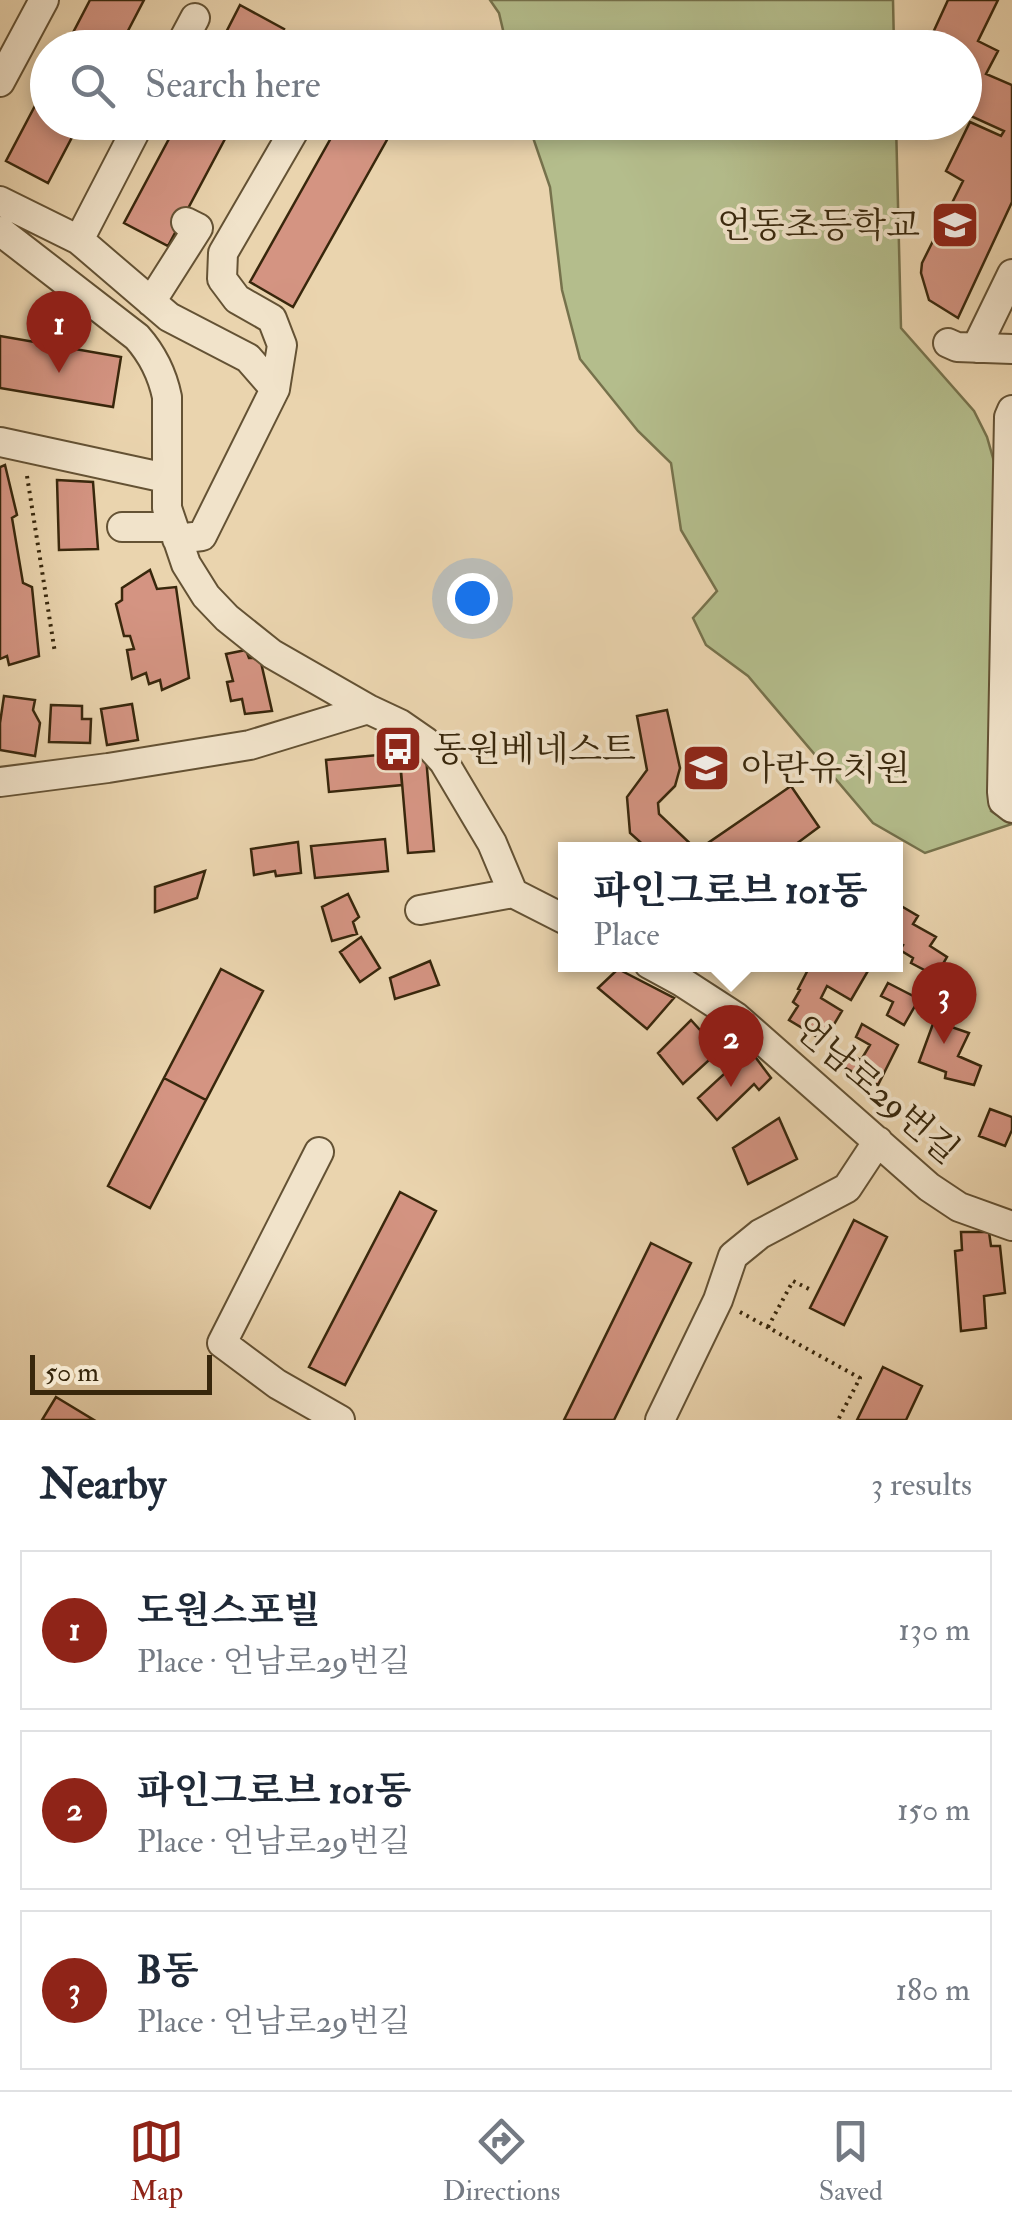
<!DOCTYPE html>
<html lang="en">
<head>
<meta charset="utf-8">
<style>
  body { margin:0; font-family:"IM FELL Double Pica","Noto Serif KR",serif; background:#f6f6f7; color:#1f2937 }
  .scale { position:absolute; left:30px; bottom:25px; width:182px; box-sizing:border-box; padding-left:10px; border:5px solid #38270c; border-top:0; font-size:28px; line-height:35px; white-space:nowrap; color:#38270c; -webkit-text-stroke:8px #f1e3ca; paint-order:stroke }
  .you { position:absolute; left:472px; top:598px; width:35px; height:35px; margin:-25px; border:8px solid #fff; border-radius:50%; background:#1a73e8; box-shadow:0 0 0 15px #1a73e833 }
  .badge { display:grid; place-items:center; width:65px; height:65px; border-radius:50%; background:#8f2418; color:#fff; font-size:32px; font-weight:700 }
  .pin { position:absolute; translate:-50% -82px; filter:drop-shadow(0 2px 5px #0008) }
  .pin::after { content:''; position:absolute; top:52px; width:35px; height:30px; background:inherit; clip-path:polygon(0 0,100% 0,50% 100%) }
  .popup { position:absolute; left:558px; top:842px; width:345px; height:130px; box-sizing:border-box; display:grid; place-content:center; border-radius:0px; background:#fff; filter:drop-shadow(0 2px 8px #0005); font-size:32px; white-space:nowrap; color:#747a83 }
  .popup b { font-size:38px; color:#1f2937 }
  .popup::after { content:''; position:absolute; left:50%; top:100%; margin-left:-20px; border:20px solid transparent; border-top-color:#fff }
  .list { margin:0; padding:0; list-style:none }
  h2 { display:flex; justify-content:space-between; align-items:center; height:130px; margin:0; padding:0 40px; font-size:42px }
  h2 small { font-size:32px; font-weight:400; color:#747a83 }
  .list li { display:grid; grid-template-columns:65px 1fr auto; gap:30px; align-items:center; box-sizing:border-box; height:160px; margin:0 20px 20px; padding:0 20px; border:2px solid #e0e1e3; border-radius:0px }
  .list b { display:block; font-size:38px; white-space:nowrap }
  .list p { margin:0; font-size:32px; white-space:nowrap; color:#747a83 }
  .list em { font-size:32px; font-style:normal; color:#747a83 }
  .icon { flex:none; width:55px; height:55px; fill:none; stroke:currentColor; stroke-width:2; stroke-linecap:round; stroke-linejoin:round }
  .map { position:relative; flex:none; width:1012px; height:1420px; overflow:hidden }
  .search { position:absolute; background:#fff; box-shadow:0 5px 15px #0003; left:30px; right:30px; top:30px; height:110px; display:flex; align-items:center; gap:25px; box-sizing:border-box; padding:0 35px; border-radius:55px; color:#747a83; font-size:38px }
  .sheet { height:670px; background:#fff }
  nav { display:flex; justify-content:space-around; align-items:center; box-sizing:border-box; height:140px; border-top:2px solid #e0e1e3; background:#fff; font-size:28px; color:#747a83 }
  nav a { display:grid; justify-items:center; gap:5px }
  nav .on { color:#8f2418 }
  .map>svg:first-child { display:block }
</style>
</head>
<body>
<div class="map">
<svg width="1012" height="1420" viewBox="0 0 1012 1420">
  <rect width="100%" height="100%" fill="#ead4ae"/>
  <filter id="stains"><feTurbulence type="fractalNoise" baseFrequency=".002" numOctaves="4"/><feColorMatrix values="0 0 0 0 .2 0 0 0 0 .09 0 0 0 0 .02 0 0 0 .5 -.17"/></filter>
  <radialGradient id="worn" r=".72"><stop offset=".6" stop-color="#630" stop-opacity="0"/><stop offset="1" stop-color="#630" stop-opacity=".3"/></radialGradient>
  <path fill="#b4bd8c" stroke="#76724c" stroke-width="2.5" d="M 490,0 L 893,0 L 894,47 L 507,47 L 499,13 Z
    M 528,123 L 896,123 L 901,328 L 974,411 L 987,437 L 995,465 L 991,811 L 1012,824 L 925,853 L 873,823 L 748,676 L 706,645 L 693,618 L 717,591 L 681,530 L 671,463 L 638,431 L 580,359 L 562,290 L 550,187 Z"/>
  <path fill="#d49482" stroke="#38270c" stroke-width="2.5" d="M 90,0 L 144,0 L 119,48 L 65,48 Z
    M 948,0 L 998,0 L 978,41 L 998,51 L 986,74 L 1012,85 L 1012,202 L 958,318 L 929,300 L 921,273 L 922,263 L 963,181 L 946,171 L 970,122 L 1001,136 L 1004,131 L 964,113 L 964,48 L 926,48 Z
    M 240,5 L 284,29 L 274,48 L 218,48 Z
    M 48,81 L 48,122 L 80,122 L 48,183 L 6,161 Z
    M 178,122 L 234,122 L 168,246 L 124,223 Z
    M 340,122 L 397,122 L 293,307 L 250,282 Z
    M 0,336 L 121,357 L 113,407 L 0,388 Z
    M 5,465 L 17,515 L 12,518 L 23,583 L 32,587 L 39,656 L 9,665 L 7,656 L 0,659 L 0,467 Z
    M 57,480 L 93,482 L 98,549 L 59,550 Z
    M 150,570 L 157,589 L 176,587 L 189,678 L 162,690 L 160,680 L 149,684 L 146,673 L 132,679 L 127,650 L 134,649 L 130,636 L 124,636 L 116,604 L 122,600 L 122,588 Z
    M 246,650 L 249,658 L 260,658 L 272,711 L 245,714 L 242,699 L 231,701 L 227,682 L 233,681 L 226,654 Z
    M 4,696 L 35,700 L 33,710 L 40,723 L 35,756 L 0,750 L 0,723 Z
    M 132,704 L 138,740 L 107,745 L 101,709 Z
    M 51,705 L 82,706 L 82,719 L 91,719 L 90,743 L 49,742 Z
    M 667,710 L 680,768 L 675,786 L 658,803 L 659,814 L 697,850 L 649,850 L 630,833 L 627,797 L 647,770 L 637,716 Z
    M 399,753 L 402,785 L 329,792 L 326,760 Z
    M 426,757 L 434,851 L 408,853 L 400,759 Z
    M 791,786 L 819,827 L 788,850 L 712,850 L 708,843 Z
    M 385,839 L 388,871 L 315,878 L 311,846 Z
    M 298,842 L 301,873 L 276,876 L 275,871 L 254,875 L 251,849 Z
    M 205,871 L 197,898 L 155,912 L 155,887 Z
    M 348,894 L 359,917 L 353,922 L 357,934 L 332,941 L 322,907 Z
    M 896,903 L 918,916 L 913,924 L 936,937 L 930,946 L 947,957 L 936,976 L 911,963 L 913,958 L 900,950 L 903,945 L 896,942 Z
    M 361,937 L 380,968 L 360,982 L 340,952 Z
    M 430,961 L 439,985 L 395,999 L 390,978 Z
    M 811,964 L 872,964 L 851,1000 L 827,986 L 821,998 L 842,1011 L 824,1041 L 789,1020 L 798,1006 L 793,1002 L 800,990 L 798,989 Z
    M 221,969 L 263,991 L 206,1100 L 164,1078 Z
    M 618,969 L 674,998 L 647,1029 L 598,988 Z
    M 888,983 L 919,999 L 904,1025 L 887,1015 L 893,1002 L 881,996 Z
    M 691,1020 L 719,1051 L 683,1084 L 658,1053 Z
    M 934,1021 L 969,1033 L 958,1056 L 981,1066 L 974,1085 L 945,1078 L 946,1072 L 919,1062 Z
    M 862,1024 L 898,1045 L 878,1085 L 840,1065 L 847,1053 L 861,1060 L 870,1045 L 856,1037 Z
    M 750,1050 L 771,1078 L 759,1090 L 754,1084 L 717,1120 L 698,1098 Z
    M 164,1078 L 206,1100 L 150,1208 L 108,1186 Z
    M 990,1109 L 1012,1117 L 1012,1130 L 1005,1146 L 979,1136 Z
    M 779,1118 L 797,1159 L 748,1184 L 733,1148 Z
    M 400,1192 L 436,1211 L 345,1385 L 309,1367 Z
    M 854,1220 L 887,1237 L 844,1325 L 810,1308 Z
    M 961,1232 L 989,1232 L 991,1246 L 1000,1246 L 1005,1293 L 984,1296 L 986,1328 L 961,1331 L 955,1251 L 962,1250 Z
    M 651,1243 L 691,1263 L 614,1420 L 564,1420 Z
    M 883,1367 L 922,1386 L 906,1420 L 857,1420 Z
    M 56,1397 L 94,1420 L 42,1420 Z"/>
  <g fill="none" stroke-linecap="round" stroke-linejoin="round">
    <g stroke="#645234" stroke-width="32">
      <path id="minor" d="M 179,48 L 195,18
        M 0,82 L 44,0
        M 0,201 L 79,240 L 169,317 L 248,358 L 275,389 L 202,536 L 177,539
        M 0,231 L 137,337 C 153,355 162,373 167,397 L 167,508 L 186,564 L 206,596 L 227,618 L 272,654 L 368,709 L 400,724 L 426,742 L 444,762 L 492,843 L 513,893 L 566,920
        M 79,240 L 140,122
        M 151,302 L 198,228 L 186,222
        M 948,343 L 957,347 L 1012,349
        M 976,348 L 1012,274
        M 275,389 L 282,345 L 272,319 L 237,299 L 222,279 L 223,253 L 299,122
        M 1012,410 L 1009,417 L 1002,792 L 1003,801 L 1012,808
        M 0,442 L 166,478
        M 122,527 L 172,527
        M 0,782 L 108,768 L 250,745 L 368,709
        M 420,910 L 513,893
        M 649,964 L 682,982 L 736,1017 L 929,1187 L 959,1207 L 1012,1226
        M 319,1152 L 222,1343 L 277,1384 L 340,1420
        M 660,1420 L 718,1300 L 733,1256 L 760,1234 L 847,1188 L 878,1141"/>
    </g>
    <path stroke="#38270c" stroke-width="4" stroke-dasharray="2.5 5" stroke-linecap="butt" d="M 27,476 L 55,653
      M 740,1312 L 860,1378 L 838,1420
      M 768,1327 L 793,1281 L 811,1290"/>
    <use href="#minor" stroke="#f1e3ca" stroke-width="28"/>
  </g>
  <defs>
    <g id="school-square" transform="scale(2.5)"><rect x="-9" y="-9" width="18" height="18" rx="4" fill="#8f2418" stroke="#f1e3ca"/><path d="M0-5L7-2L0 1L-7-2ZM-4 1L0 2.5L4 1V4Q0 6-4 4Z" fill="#fff"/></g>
    <g id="bus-square" transform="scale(2.5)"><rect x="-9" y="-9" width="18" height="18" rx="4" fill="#8f2418" stroke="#f1e3ca"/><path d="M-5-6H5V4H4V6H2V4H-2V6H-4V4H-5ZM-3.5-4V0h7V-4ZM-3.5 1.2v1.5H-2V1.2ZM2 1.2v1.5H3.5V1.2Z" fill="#fff"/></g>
  </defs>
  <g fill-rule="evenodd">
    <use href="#school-square" x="955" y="225"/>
    <use href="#bus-square" x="398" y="749"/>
    <use href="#school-square" x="706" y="768"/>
  </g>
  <g text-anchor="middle" stroke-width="8" stroke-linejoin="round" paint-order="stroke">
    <g font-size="35" fill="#38270c" stroke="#f1e3ca" text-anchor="start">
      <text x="920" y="237" text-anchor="end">언동초등학교</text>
      <text x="433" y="761">동원베네스트</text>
      <text x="741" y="780">아란유치원</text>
    </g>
    <g font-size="35" fill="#38270c" stroke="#f1e3ca">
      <text transform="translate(877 1089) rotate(41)" y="12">언남로29번길</text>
    </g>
  </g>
  <rect width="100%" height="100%" filter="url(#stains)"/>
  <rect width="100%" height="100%" fill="url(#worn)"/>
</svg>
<div class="scale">50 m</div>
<div class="you"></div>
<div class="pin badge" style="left:59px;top:373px">1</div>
<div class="pin badge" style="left:731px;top:1087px">2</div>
<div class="popup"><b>파인그로브 101동</b>Place</div>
<div class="pin badge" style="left:944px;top:1044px">3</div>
<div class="search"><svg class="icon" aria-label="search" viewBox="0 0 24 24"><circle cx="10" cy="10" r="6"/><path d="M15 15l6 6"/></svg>Search here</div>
</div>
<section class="sheet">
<h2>Nearby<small>3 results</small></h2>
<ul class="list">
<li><span class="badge">1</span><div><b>도원스포빌</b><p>Place · 언남로29번길</p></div><em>130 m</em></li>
<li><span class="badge">2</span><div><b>파인그로브 101동</b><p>Place · 언남로29번길</p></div><em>150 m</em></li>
<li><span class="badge">3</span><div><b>B동</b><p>Place · 언남로29번길</p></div><em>180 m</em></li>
</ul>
</section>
<nav>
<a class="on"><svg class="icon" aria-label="map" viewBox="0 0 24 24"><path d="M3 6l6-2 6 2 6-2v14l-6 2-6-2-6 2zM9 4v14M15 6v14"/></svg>Map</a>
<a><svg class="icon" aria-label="directions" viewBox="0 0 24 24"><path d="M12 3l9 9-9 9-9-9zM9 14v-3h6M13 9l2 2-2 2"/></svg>Directions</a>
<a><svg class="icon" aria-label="saved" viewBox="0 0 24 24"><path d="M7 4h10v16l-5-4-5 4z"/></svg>Saved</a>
</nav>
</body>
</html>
